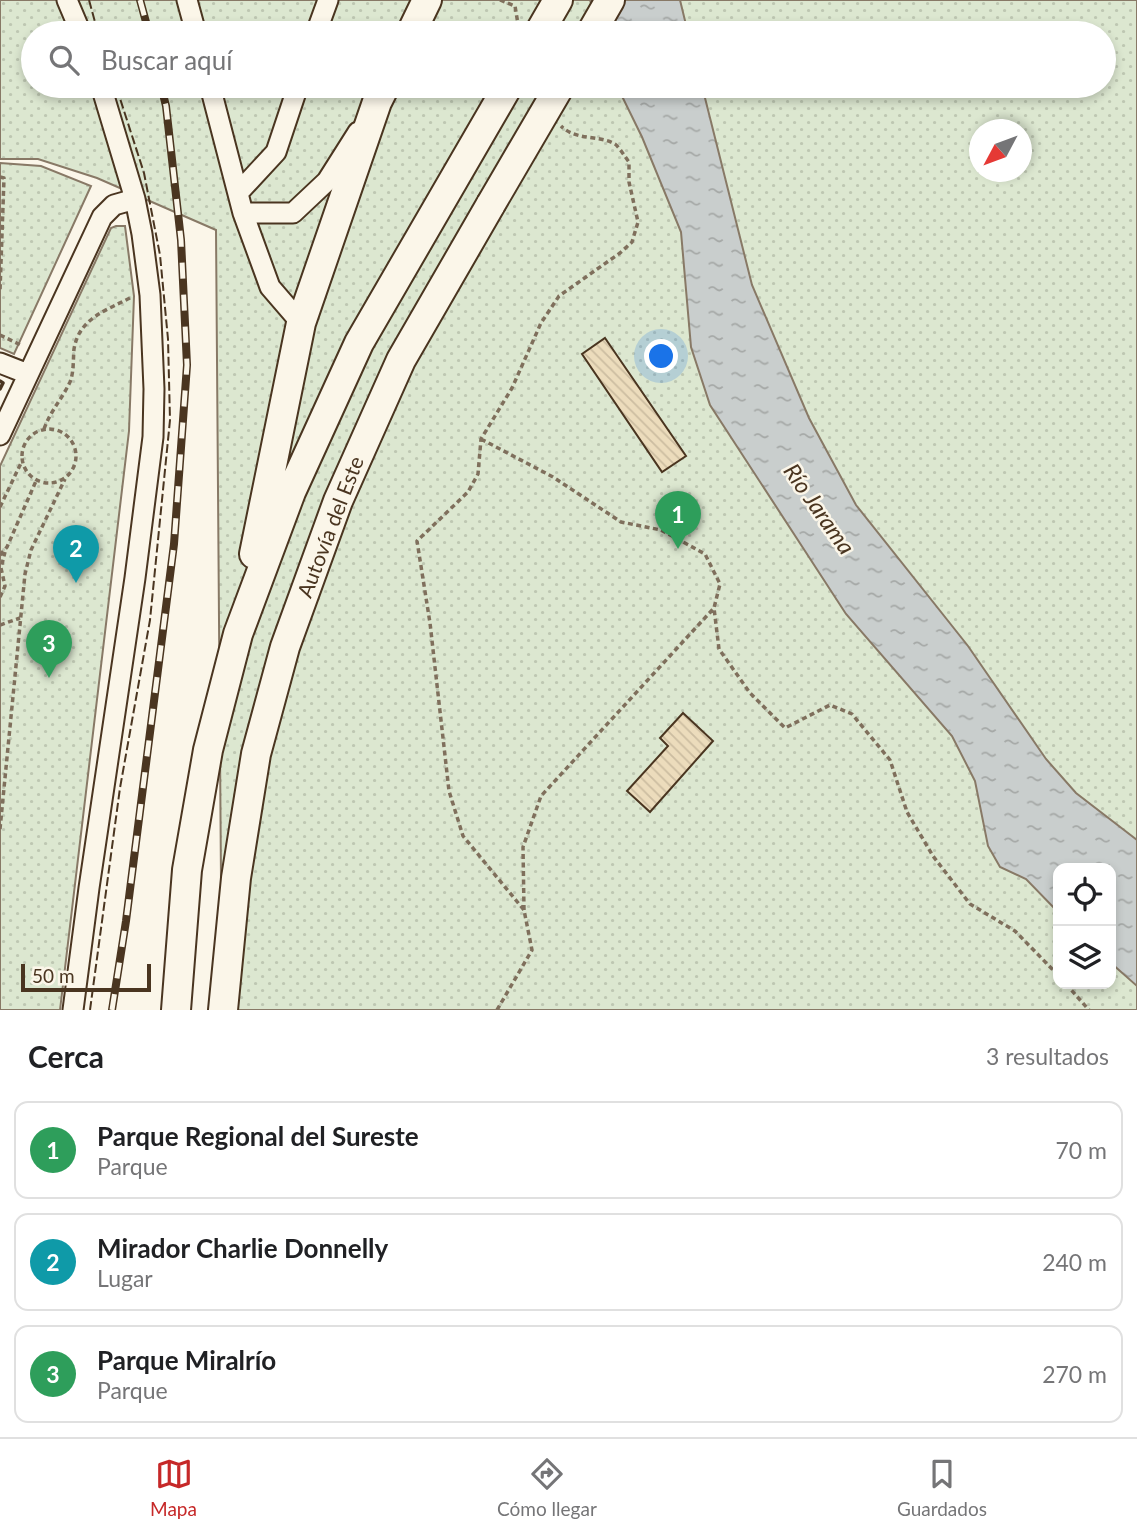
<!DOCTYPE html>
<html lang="es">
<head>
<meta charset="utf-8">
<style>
  body { margin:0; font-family:Lato,sans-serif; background:#f2f2f2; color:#202124 }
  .controls { position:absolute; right:21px; bottom:21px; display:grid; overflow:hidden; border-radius:14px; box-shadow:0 4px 10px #0003 }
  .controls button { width:63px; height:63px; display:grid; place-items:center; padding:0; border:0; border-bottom:2px solid #e0e0e0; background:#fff; color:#202124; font:35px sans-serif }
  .compass { position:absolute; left:969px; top:119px; width:63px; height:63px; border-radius:50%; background:#fff; box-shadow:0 4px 10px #0003; rotate:229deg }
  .scale { position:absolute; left:21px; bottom:18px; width:130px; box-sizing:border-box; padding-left:7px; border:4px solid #4a3520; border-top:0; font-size:19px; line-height:24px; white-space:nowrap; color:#4a3520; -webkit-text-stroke:5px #fbf6e9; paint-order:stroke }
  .you { position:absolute; left:662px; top:357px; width:24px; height:24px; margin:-18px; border:5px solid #fff; border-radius:50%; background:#1a73e8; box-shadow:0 0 0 10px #1a73e833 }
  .badge { display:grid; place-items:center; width:46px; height:46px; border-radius:50%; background:#c62828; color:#fff; font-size:23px; font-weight:700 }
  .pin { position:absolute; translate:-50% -58px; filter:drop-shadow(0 2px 4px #0008) }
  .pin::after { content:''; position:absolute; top:37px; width:24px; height:21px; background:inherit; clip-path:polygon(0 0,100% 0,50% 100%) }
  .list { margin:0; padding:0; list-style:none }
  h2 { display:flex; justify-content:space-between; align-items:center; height:91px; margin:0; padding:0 28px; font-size:30px }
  h2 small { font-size:23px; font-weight:400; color:#757577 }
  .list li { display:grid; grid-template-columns:46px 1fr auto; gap:21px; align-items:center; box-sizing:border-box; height:98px; margin:0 14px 14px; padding:0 14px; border:2px solid #e0e0e0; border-radius:14px }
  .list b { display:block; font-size:26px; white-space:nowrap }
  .list p { margin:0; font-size:23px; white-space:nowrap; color:#757577 }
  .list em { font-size:23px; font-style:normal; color:#757577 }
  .icon { flex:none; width:38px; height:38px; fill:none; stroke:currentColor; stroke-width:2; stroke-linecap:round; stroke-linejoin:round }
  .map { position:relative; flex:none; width:1137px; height:1010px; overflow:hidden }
  .search { position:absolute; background:#fff; box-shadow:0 4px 10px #0003; left:21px; right:21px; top:21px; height:77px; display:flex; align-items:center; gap:18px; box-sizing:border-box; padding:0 24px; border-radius:38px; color:#757577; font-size:26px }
  .sheet { height:427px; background:#fff }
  nav { display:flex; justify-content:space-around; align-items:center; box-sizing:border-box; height:98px; border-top:2px solid #e0e0e0; background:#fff; font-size:19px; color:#757577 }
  nav a { display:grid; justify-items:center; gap:4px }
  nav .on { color:#c62828 }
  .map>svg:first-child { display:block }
</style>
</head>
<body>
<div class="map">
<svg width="1137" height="1010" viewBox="0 0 1137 1010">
  <defs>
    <pattern id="park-dots" width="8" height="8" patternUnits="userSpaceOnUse" patternTransform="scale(1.75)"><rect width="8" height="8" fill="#dce7d0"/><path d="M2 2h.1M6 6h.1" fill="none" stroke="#bec7b2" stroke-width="1.8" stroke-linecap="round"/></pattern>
    <pattern id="water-ripples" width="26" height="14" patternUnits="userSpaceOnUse" patternTransform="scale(1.75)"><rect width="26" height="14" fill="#c9cecd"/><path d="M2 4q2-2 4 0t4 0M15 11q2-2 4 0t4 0" fill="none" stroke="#a5a8a6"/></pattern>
    <pattern id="building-back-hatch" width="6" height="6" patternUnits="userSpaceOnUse" patternTransform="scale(1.75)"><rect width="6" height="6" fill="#ecdcbc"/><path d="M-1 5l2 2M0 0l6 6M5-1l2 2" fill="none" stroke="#ccbda1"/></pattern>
  </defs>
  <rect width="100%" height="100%" fill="#fbf6e9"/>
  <path fill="url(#park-dots)" stroke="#887966" stroke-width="2" fill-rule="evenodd" d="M 0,0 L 1137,0 L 1137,1010 L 222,1010 L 216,230 L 97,178 L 38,159 L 0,159 ZM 33,33 L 1104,33 L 1104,86 L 33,86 ZM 979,130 L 1021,130 L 1021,172 L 979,172 ZM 1058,868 L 1111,868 L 1111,984 L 1058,984 Z
    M 0,163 L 41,166 L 91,186 L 14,354 L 0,348 Z
    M 116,226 L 125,226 L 134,296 L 129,431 L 60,1010 L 0,1010 L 0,466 L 111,228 Z"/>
  <path fill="url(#water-ripples)" stroke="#887966" stroke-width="2" d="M 590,0 L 680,0 L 688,33 L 600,33 Z
    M 617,86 L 702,86 L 752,285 L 809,418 L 856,505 L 968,646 L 1046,759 L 1076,793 L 1137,840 L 1137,986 L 1111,963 L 1111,868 L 1058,868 L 1058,912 L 1026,879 L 1000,867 L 988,846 L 975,781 L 952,736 L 846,614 L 710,405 L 691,347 L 681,232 L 642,137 Z"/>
  <path fill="url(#building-back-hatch)" stroke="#4a3520" stroke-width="2" d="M 605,338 L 686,456 L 662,472 L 582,354 Z
    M 683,713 L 713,741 L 650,812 L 627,791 L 668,746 L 660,738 Z"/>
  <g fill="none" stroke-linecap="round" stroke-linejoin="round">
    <g stroke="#4a3520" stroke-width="23">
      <path id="minor" d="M 67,0 L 81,33
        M 187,0 L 196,33
        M 316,33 L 328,0
        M 210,86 L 243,213 L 270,287 L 301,323
        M 238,193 L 276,152 L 298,86
        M 243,213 L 293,213 L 327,181 L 358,132
        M 0,363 L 28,374
        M 0,435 L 102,217 L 114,205 L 135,199
        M 73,1010 L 89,888 L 135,578 L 153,437 L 154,389 L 150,295 L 142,234 L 135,199 L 101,86"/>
    </g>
    <g stroke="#4a3520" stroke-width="32">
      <path id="highway" d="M 411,33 L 427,0
        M 539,33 L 558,0
        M 591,33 L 610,0
        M 254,554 L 301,323 L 377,102 L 385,86
        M 176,1010 L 187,870 L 208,750 L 238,634 L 291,492 L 359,343 L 508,86
        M 223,1010 L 236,878 L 256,754 L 285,647 L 338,501 L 401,360 L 491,204"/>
    </g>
    <path stroke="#7f6f5c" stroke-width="3.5" stroke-dasharray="5 3.5" stroke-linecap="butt" d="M 500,0 L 515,6 L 518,24
      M 0,177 L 4,178 L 0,291
      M 0,335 L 23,346
      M22 456a27 27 0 1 1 54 0a27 27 0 1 1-54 0Z
      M 44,429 C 51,410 62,399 70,382 C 74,372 73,360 74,349 C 79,318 107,310 132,297
      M 481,439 L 553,477 L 621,522 L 661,530 L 705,554 L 720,584 L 714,608 L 719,649 L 750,693 L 785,728 L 830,705 L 852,714 L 890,760 L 907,812 L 933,856 L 970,904 L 1015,931 L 1058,975
      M 0,507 L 21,463
      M 0,555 L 7,547 L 36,481
      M 0,597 L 5,586 L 1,568 L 5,552
      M 0,625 L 20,618
      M 0,829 L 25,574 L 31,550 L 65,479
      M 524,910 L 523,847 L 541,796 L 714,608
      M 1066,984 L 1089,1010
      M 497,1010 L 532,950 L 524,910 L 463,836 L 449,791 L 430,623 L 417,541 L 468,492 L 478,474 L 481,439 L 512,388 L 541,323 L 559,296 L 620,253 L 632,242 L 638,222 L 629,182 L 629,162 C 625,157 620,148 615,144 C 600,135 576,141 561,126"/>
    <use href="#minor" stroke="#fbf6e9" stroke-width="19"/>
    <use href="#highway" stroke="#fbf6e9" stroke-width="28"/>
    <g stroke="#4a3520" stroke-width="8">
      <path id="rail" d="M 140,0 L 149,33
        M 112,1010 L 126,921 L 174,544 L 187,365 L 181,240 L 166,106 L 161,86"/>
    </g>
    <use href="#rail" stroke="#fbf6e9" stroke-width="5" stroke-dasharray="16" stroke-linecap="butt"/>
    <g stroke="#4a3520" stroke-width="32" stroke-linecap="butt">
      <path id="highway-bridge" d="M 491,204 L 560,86"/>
    </g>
    <use href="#highway-bridge" stroke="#fbf6e9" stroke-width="28"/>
    <path stroke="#4a3520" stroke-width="2" stroke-dasharray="9 3.5" stroke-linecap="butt" d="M 89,0 L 98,33
      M 90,1010 L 120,788 L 150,620 L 170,420 L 168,339 L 160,255 L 144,173 L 116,86"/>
    <path stroke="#4a3520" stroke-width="3.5" d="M 0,381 L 3,383 L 0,389"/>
  </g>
  <g text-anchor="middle" stroke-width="5" stroke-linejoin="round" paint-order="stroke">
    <g font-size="21" fill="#4a3520" stroke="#fbf6e9">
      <text transform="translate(331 527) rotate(-69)" y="7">Autovía del Este</text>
    </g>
    <g font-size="23" font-style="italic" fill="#4a3520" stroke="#fbf6e9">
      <text transform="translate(819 509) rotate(55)" y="8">Río Jarama</text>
    </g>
  </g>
</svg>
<div class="controls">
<button><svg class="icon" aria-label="locate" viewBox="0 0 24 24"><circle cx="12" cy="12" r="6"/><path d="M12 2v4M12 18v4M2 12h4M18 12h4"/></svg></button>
<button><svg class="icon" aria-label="layers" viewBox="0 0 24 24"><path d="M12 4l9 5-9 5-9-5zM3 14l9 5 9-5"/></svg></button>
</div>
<svg class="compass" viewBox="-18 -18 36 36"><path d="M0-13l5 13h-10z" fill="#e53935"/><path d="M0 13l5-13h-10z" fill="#757577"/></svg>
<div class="scale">50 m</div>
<div class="you"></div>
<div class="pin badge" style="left:678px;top:549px;background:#2e9e5b">1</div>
<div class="pin badge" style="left:76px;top:583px;background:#0f9aa8">2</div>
<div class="pin badge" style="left:49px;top:678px;background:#2e9e5b">3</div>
<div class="search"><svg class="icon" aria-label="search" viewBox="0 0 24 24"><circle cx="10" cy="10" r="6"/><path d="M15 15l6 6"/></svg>Buscar aquí</div>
</div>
<section class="sheet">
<h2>Cerca<small>3 resultados</small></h2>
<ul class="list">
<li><span class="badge" style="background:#2e9e5b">1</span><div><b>Parque Regional del Sureste</b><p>Parque</p></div><em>70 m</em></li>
<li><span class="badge" style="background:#0f9aa8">2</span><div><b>Mirador Charlie Donnelly</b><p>Lugar</p></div><em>240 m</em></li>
<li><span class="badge" style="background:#2e9e5b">3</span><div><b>Parque Miralrío</b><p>Parque</p></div><em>270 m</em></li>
</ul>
</section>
<nav>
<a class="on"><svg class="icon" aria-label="map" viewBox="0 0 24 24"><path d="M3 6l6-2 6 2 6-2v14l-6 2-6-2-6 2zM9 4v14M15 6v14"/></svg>Mapa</a>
<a><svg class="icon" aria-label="directions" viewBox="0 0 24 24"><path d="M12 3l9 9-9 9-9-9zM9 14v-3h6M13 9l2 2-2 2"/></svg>Cómo llegar</a>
<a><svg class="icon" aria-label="saved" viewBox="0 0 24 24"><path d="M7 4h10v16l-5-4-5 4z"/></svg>Guardados</a>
</nav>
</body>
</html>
